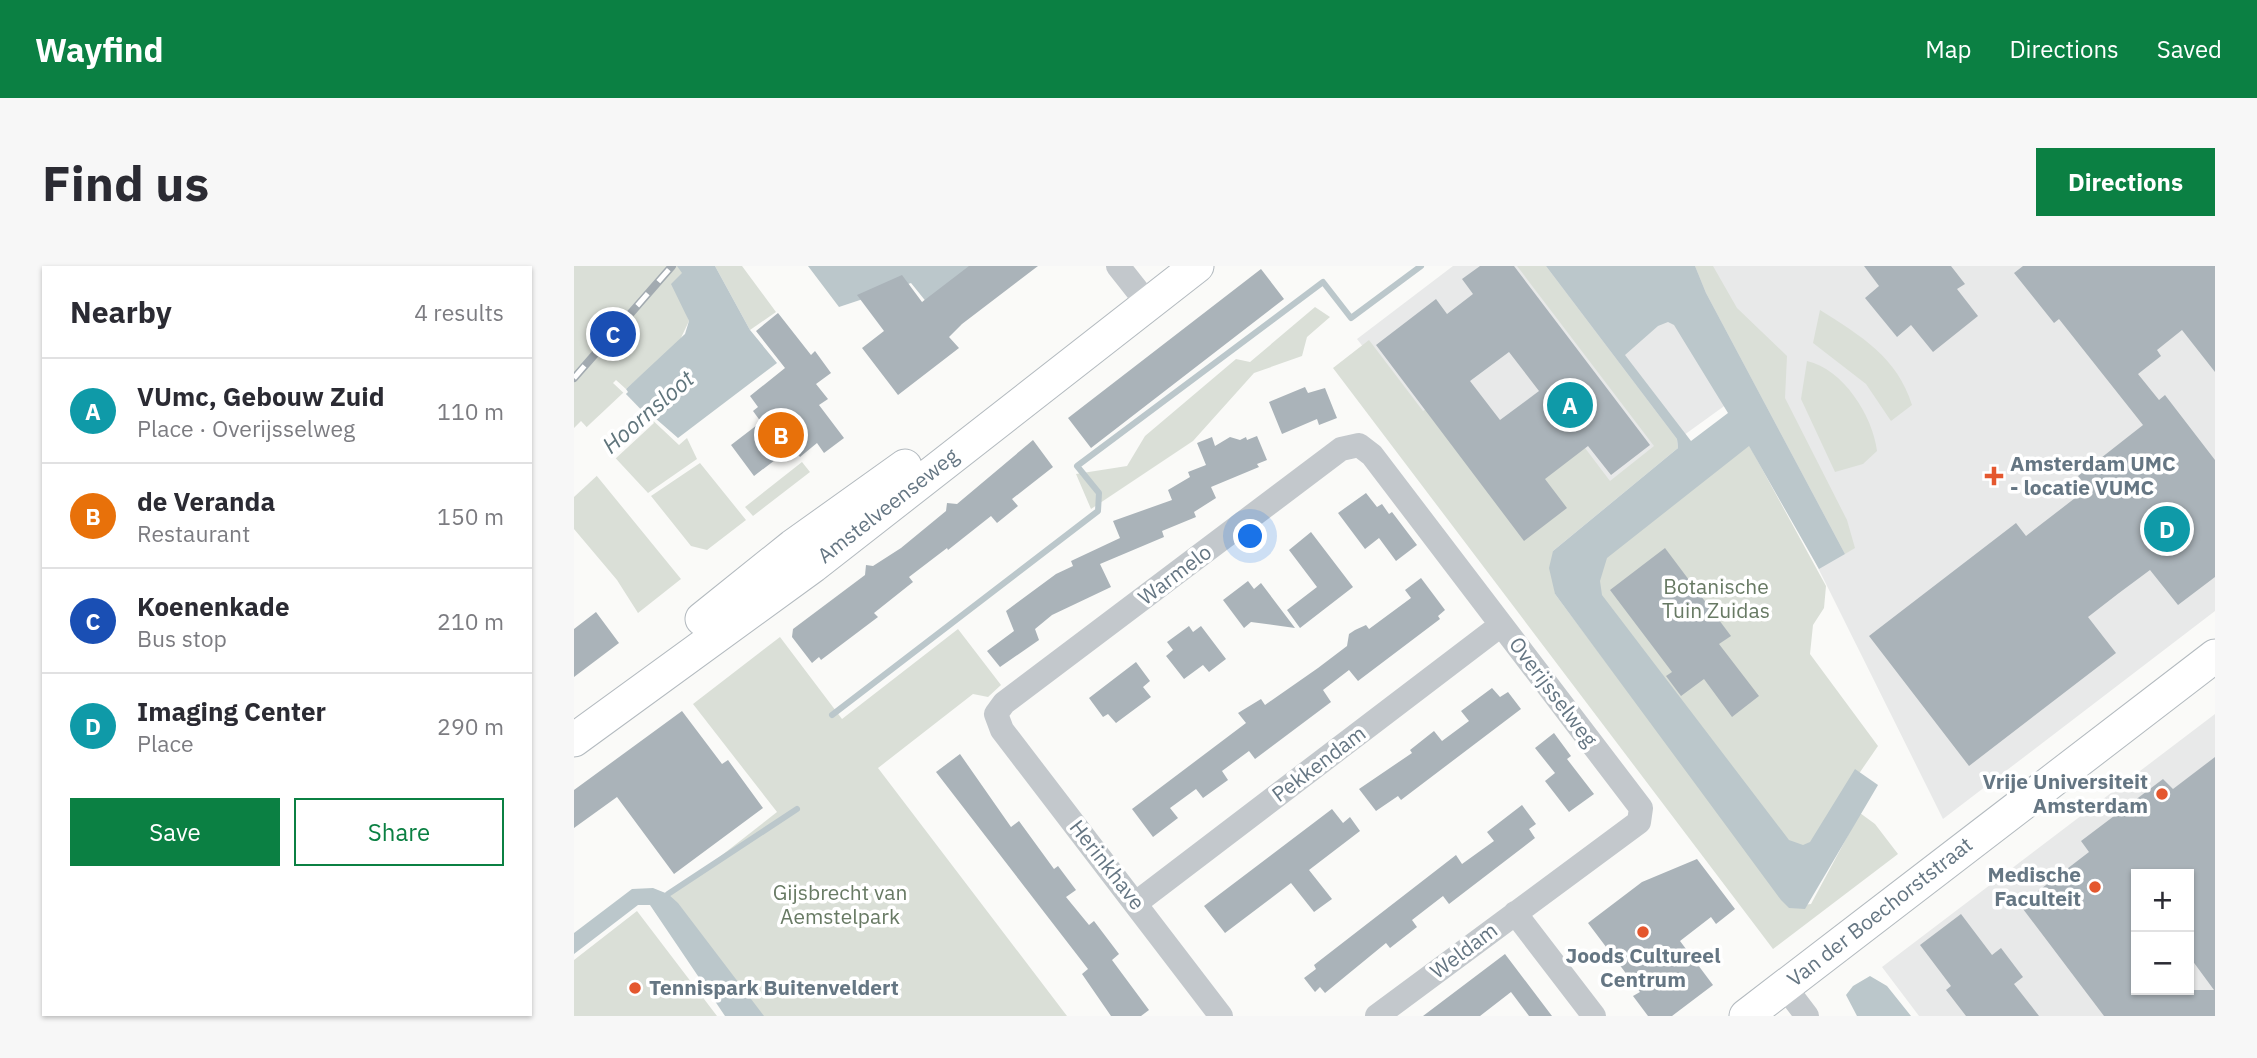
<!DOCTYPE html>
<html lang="en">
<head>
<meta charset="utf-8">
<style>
  body { margin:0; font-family:"IBM Plex Sans",sans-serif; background:#f7f7f7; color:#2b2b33 }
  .controls { position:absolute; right:21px; bottom:21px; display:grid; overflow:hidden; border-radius:0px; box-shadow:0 2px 5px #0004 }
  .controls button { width:63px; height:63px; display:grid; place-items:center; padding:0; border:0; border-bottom:2px solid #e1e1e2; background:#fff; color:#2b2b33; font:35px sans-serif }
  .you { position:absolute; left:677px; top:271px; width:24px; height:24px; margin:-18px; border:5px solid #fff; border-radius:50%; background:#1a73e8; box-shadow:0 0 0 10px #1a73e833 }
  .badge { display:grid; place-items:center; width:46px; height:46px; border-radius:50%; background:#0b8043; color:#fff; font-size:23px; font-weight:700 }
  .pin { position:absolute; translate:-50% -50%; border:4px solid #fff; box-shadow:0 2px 7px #0006 }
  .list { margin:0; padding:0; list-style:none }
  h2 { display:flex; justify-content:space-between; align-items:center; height:91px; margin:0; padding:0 28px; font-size:30px }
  h2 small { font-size:23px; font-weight:400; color:#7c7c81 }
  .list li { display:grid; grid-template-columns:46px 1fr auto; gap:21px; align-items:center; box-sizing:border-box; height:105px; padding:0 28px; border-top:2px solid #e1e1e2 }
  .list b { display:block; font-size:26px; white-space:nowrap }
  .list p { margin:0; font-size:23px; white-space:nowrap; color:#7c7c81 }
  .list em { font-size:23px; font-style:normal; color:#7c7c81 }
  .actions { display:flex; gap:14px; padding:21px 28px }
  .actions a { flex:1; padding:16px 0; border:2px solid #0b8043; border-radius:0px; text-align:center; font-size:24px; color:#0b8043 }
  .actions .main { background:#0b8043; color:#fff }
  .map { position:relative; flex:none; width:1641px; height:750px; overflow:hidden; border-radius:0px }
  header { display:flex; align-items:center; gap:42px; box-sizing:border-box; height:98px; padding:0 35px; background:#0b8043; color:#fff }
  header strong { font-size:33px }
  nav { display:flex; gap:38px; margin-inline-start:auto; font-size:24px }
  .intro { display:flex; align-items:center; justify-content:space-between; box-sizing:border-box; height:168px; padding:0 42px }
  h1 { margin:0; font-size:49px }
  .button { padding:18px 32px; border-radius:0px; background:#0b8043; color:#fff; font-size:24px; font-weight:700 }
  main { display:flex; gap:42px; padding:0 42px }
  aside { flex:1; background:#fff; border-radius:0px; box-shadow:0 2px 5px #0004 }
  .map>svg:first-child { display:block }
</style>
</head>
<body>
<header>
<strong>Wayfind</strong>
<nav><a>Map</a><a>Directions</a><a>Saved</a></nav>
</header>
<div class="intro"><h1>Find us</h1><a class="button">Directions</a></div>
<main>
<aside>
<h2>Nearby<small>4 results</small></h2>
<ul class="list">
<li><span class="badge" style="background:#0f9aa8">A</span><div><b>VUmc, Gebouw Zuid</b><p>Place · Overijsselweg</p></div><em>110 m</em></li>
<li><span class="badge" style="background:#e8710a">B</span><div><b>de Veranda</b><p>Restaurant</p></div><em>150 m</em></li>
<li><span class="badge" style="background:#1a4fb4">C</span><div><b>Koenenkade</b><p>Bus stop</p></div><em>210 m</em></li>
<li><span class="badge" style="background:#0f9aa8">D</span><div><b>Imaging Center</b><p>Place</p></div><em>290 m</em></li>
</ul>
<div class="actions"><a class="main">Save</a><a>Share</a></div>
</aside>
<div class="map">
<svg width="1641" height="750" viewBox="0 0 1641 750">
  <rect width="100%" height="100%" fill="#fafaf8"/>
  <path fill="#e8e9e9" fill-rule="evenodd" d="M 879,0 L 1641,0 L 1641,345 L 1369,553 L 1160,133 L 948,286 L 783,73 Z
    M 1641,448 L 1641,750 L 1345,750 L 1308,701 ZM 1562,608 L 1615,608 L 1615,724 L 1562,724 Z"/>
  <path fill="#dadfd7" d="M 0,0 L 138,0 L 108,37 L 115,55 L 105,76 L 52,123 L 42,114 L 39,117 L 105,179 L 113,172 L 123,193 L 74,227 L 7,155 L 0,162 Z
    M 141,0 L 168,0 L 202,46 L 176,64 Z
    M 943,0 L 972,0 L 1103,173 L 1104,182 L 979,285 L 981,328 L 1215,641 L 1237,638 L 1286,547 L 1301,558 L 1324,588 L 1199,683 L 759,102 L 795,74 L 849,145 L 865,133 L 967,209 L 1008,178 L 1036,215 L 1080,180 Z
    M 1121,0 L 1139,0 L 1163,42 L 1213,90 L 1211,132 L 1273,254 L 1281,282 L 1271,288 L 1132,27 Z
    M 741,41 L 756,51 L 733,71 L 728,90 L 680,107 L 619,175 L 517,243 L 502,208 L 553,200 L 571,170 L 662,93 L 676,96 Z
    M 1246,44 C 1287,70 1323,91 1338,139 L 1317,155 L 1292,118 L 1239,77 Z
    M 1233,95 C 1269,103 1299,150 1303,185 L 1289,198 L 1261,206 L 1227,133 Z
    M 1175,179 L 1252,320 L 1250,342 L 1239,359 L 1236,388 L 1304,480 L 1273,525 L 1245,595 L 1212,593 L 1001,313 Z
    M 0,182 L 107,313 L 64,347 L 43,314 L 0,263 Z
    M 228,196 L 236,206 L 179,250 L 171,241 Z
    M 126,197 L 172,254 L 133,284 L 117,280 L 77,230 Z
    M 384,363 L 427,419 L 414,431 L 399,428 L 304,502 L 493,750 L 157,750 L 79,643 L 203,546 L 119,438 L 206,371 L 268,453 Z
    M 63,645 L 143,750 L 0,750 L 0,694 Z"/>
  <path fill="#bbc7cb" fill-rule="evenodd" d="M 103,0 L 141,0 L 176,64 L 203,97 L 104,172 L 81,152 L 0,227 L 0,178 L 54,126 L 52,123 L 111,68 L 115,55 L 97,18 L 108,7 Z
    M 234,0 L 404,0 L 354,38 L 337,17 L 265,41 Z
    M 972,0 L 1121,0 L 1132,27 L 1271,288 L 1245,303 L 1175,180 L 1033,292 L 1026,315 L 1028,329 L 1215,574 L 1229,579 L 1236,576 L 1281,503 L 1304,519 L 1231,643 L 1215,642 L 1207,634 L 981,328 L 975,302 L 979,285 L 1104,182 L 1103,173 ZM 1094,56 L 1100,59 L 1154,147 L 1117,175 L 1051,89 L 1084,60 Z
    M 79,622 L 94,628 L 104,637 L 190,750 L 151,750 L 76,639 L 64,639 L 0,688 L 0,667 L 58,623 Z
    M 1296,710 L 1313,720 L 1337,750 L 1283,750 L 1272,729 L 1279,720 Z"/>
  <path fill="#fafaf8" d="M 50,126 L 80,157 L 0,231 L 0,173 Z"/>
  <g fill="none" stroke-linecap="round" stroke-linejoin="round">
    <path stroke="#bbc7cb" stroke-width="6" d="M 258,449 L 524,245 L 525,227 L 503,200 L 749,16 L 777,52 L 847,0
      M 94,628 L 223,543"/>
  </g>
  <path fill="#aab3b9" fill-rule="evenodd" d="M 395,0 L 464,0 L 388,58 L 375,71 L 385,82 L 324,129 L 288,82 L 310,65 L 283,29 L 328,9 L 348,36 Z
    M 906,0 L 940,0 L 1076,179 L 1037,209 L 1014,180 L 971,213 L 993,242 L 950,275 L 802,79 L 862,33 L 873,48 L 899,28 L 888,13 ZM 935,86 L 965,125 L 926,154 L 896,115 Z
    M 1290,0 L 1377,0 L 1391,18 L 1383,23 L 1404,50 L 1359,86 L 1337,59 L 1323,71 L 1291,32 L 1305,20 Z
    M 1449,0 L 1641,0 L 1641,106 L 1608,64 L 1583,84 L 1587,90 L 1564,108 L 1585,134 L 1591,129 L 1641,194 L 1641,311 L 1604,339 L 1576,304 L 1545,327 L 1514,351 L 1542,387 L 1395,500 L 1295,370 L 1442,257 L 1452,270 L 1514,222 L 1504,210 L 1569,159 L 1485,53 L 1480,57 L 1440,7 Z
    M 687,3 L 710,33 L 517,182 L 494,152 Z
    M 204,47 L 237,89 L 241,85 L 257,107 L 242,118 L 254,133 L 245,139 L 270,172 L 250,187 L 243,177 L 226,191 L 218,181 L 180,210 L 157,179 L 187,156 L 179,145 L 184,141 L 176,130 L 211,102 L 182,65 Z
    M 731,121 L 734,127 L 751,122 L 763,152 L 745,159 L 743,153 L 708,168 L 695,136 Z
    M 683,170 L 693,194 L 683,198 L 685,201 L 637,221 L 642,232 L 620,246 L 622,251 L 588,265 L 590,271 L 526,298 L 537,321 L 478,349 L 461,363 L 465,374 L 426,401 L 413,385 L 440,365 L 432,345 L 482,308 L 499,300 L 497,295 L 546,272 L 539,255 L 598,234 L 594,224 L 616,211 L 614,206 L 632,199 L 623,177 L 638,171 L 641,180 L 656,171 L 666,174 L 672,171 L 673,174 Z
    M 459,174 L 479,201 L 438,233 L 444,240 L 423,257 L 417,250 L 374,284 L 373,282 L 335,311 L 339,316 L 300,347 L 304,351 L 247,394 L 245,391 L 238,397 L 218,371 L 219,363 L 291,309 L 292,299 L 299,300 L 327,282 L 372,245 L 373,237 L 383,238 Z
    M 792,227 L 803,241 L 808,238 L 815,248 L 818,246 L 843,279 L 822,295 L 805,272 L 791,283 L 764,247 Z
    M 737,266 L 779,321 L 726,362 L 713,344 L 743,321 L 715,284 Z
    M 1091,282 L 1157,370 L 1145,378 L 1185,430 L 1158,451 L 1130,413 L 1107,430 L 1092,410 L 1098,406 L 1036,324 Z
    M 847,312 L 871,344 L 864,350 L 866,353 L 784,415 L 775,404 L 749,424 L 757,436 L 681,493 L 675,485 L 648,505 L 654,514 L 629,532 L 622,523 L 596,542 L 604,552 L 579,571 L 558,543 L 672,457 L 664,447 L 687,433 L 691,439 L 744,402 L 773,380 L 775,368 L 781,364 L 792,359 L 795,363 L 837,332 L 831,324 Z
    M 674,315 L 680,323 L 687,317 L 721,362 L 677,356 L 670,362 L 649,334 Z
    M 22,346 L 45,377 L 0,411 L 0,363 Z
    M 615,360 L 619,366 L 627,360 L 652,393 L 635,406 L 629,399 L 610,413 L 592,390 L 599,384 L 593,376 Z
    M 562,396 L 576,415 L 569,421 L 577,431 L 542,457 L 534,448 L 529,451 L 515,432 Z
    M 918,422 L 926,431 L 934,426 L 947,443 L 827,534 L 824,530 L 802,545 L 785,523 L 838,487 L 836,484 L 860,465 L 868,475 L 895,455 L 887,445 Z
    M 108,445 L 148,498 L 154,494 L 189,542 L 100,608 L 43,531 L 0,562 L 0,524 Z
    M 980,467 L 997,490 L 993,493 L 1020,528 L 995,546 L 971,515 L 981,507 L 961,482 Z
    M 386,488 L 437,561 L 445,555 L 480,603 L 484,600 L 502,624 L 492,631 L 515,659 L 520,655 L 545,688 L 538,694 L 575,744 L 567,750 L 537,750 L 508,708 L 514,703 L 362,506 Z
    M 1641,491 L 1641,750 L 1530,750 L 1446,639 L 1515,586 L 1507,575 L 1589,513 L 1599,523 ZM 1562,608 L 1615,608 L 1615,690 L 1640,724 L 1557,724 L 1562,720 Z
    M 948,539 L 962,558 L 955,563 L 961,572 L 875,638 L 869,630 L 838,654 L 843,661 L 816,682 L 812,677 L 751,727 L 746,721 L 741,726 L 730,712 L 742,703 L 740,699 L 882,589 L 888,598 L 920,575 L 913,566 Z
    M 758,543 L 769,557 L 776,551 L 786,565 L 735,604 L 758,633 L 740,646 L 717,617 L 651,667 L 630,640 Z
    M 1123,593 L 1161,643 L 1142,658 L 1137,651 L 1106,675 L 1139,719 L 1098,750 L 1074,750 L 1059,730 L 1066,726 L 1014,657 L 1068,616 Z
    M 1387,648 L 1418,689 L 1427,682 L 1449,711 L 1440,718 L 1465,750 L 1392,750 L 1372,724 L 1377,720 L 1346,679 Z
    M 931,688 L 978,750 L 955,750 L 937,726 L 906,750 L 849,750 Z"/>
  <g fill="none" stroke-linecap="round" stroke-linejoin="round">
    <g stroke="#b3babf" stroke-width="35">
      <path id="secondary" d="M 128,353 L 219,280 L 331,200
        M 0,474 L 239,300 L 623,0
        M 1172,750 L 1641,390"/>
    </g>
    <path stroke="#c3c8cc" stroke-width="24" d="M 544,0 L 574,38
      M 562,637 L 927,359
      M 941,647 L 1020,750
      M 1211,721 L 1233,750
      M 647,750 L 428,464 L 422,448 L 430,437 L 767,183 L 785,179 L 798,189 L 1067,542 L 1065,556 L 803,750"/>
    <use href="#secondary" stroke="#fff" stroke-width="33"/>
    <g stroke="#a2aab0" stroke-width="8">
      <path id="rail" d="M 0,112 L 98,0"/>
    </g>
    <use href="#rail" stroke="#fff" stroke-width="5" stroke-dasharray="16" stroke-linecap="butt"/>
  </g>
  <g fill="#e4572e" stroke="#fff" stroke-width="2.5">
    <path d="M1416.5 199.5h7v7h7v7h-7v7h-7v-7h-7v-7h7z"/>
    <circle cx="1588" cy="528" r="7"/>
    <circle cx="1521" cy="621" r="7"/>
    <circle cx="1069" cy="666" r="7"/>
    <circle cx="61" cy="722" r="7"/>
  </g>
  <g text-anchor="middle" stroke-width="7" stroke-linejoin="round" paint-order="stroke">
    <g font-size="21" font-weight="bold" fill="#657683" stroke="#fff" text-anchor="start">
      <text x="1436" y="205">Amsterdam UMC<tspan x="1436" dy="24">- locatie VUMC</tspan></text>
      <text x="1574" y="523" text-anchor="end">Vrije Universiteit<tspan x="1574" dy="24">Amsterdam</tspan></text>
      <text x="1507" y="616" text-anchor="end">Medische<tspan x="1507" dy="24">Faculteit</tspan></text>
      <text x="1069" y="697" text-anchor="middle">Joods Cultureel<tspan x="1069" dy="24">Centrum</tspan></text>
      <text x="75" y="729">Tennispark Buitenveldert</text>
    </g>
    <g font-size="21" fill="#657683" stroke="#fff">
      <text transform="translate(314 240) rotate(-38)" y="7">Amstelveenseweg</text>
      <text transform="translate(601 309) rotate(-37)" y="7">Warmelo</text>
      <text transform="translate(979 426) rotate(53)" y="7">Overijsselweg</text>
      <text transform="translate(745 498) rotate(-37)" y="7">Pekkendam</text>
      <text transform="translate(533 599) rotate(52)" y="7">Herinkhave</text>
      <text transform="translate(1306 646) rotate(-38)" y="7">Van der Boechorststraat</text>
      <text transform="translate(890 685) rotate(-37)" y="7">Weldam</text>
    </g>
    <g font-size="21" fill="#687a64" stroke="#fff">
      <text x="1142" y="328">Botanische<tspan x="1142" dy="24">Tuin Zuidas</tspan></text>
      <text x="266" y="634">Gijsbrecht van<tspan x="266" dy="24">Aemstelpark</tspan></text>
    </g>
    <g font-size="23" font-style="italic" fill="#60757c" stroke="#fff">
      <text transform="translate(74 146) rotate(-41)" y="8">Hoornsloot</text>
    </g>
  </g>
</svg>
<div class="controls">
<button>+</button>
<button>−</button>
</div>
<div class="you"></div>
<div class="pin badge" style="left:996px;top:139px;background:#0f9aa8">A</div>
<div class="pin badge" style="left:207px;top:169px;background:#e8710a">B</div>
<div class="pin badge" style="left:39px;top:68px;background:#1a4fb4">C</div>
<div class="pin badge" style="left:1593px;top:263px;background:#0f9aa8">D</div>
</div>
</main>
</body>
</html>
